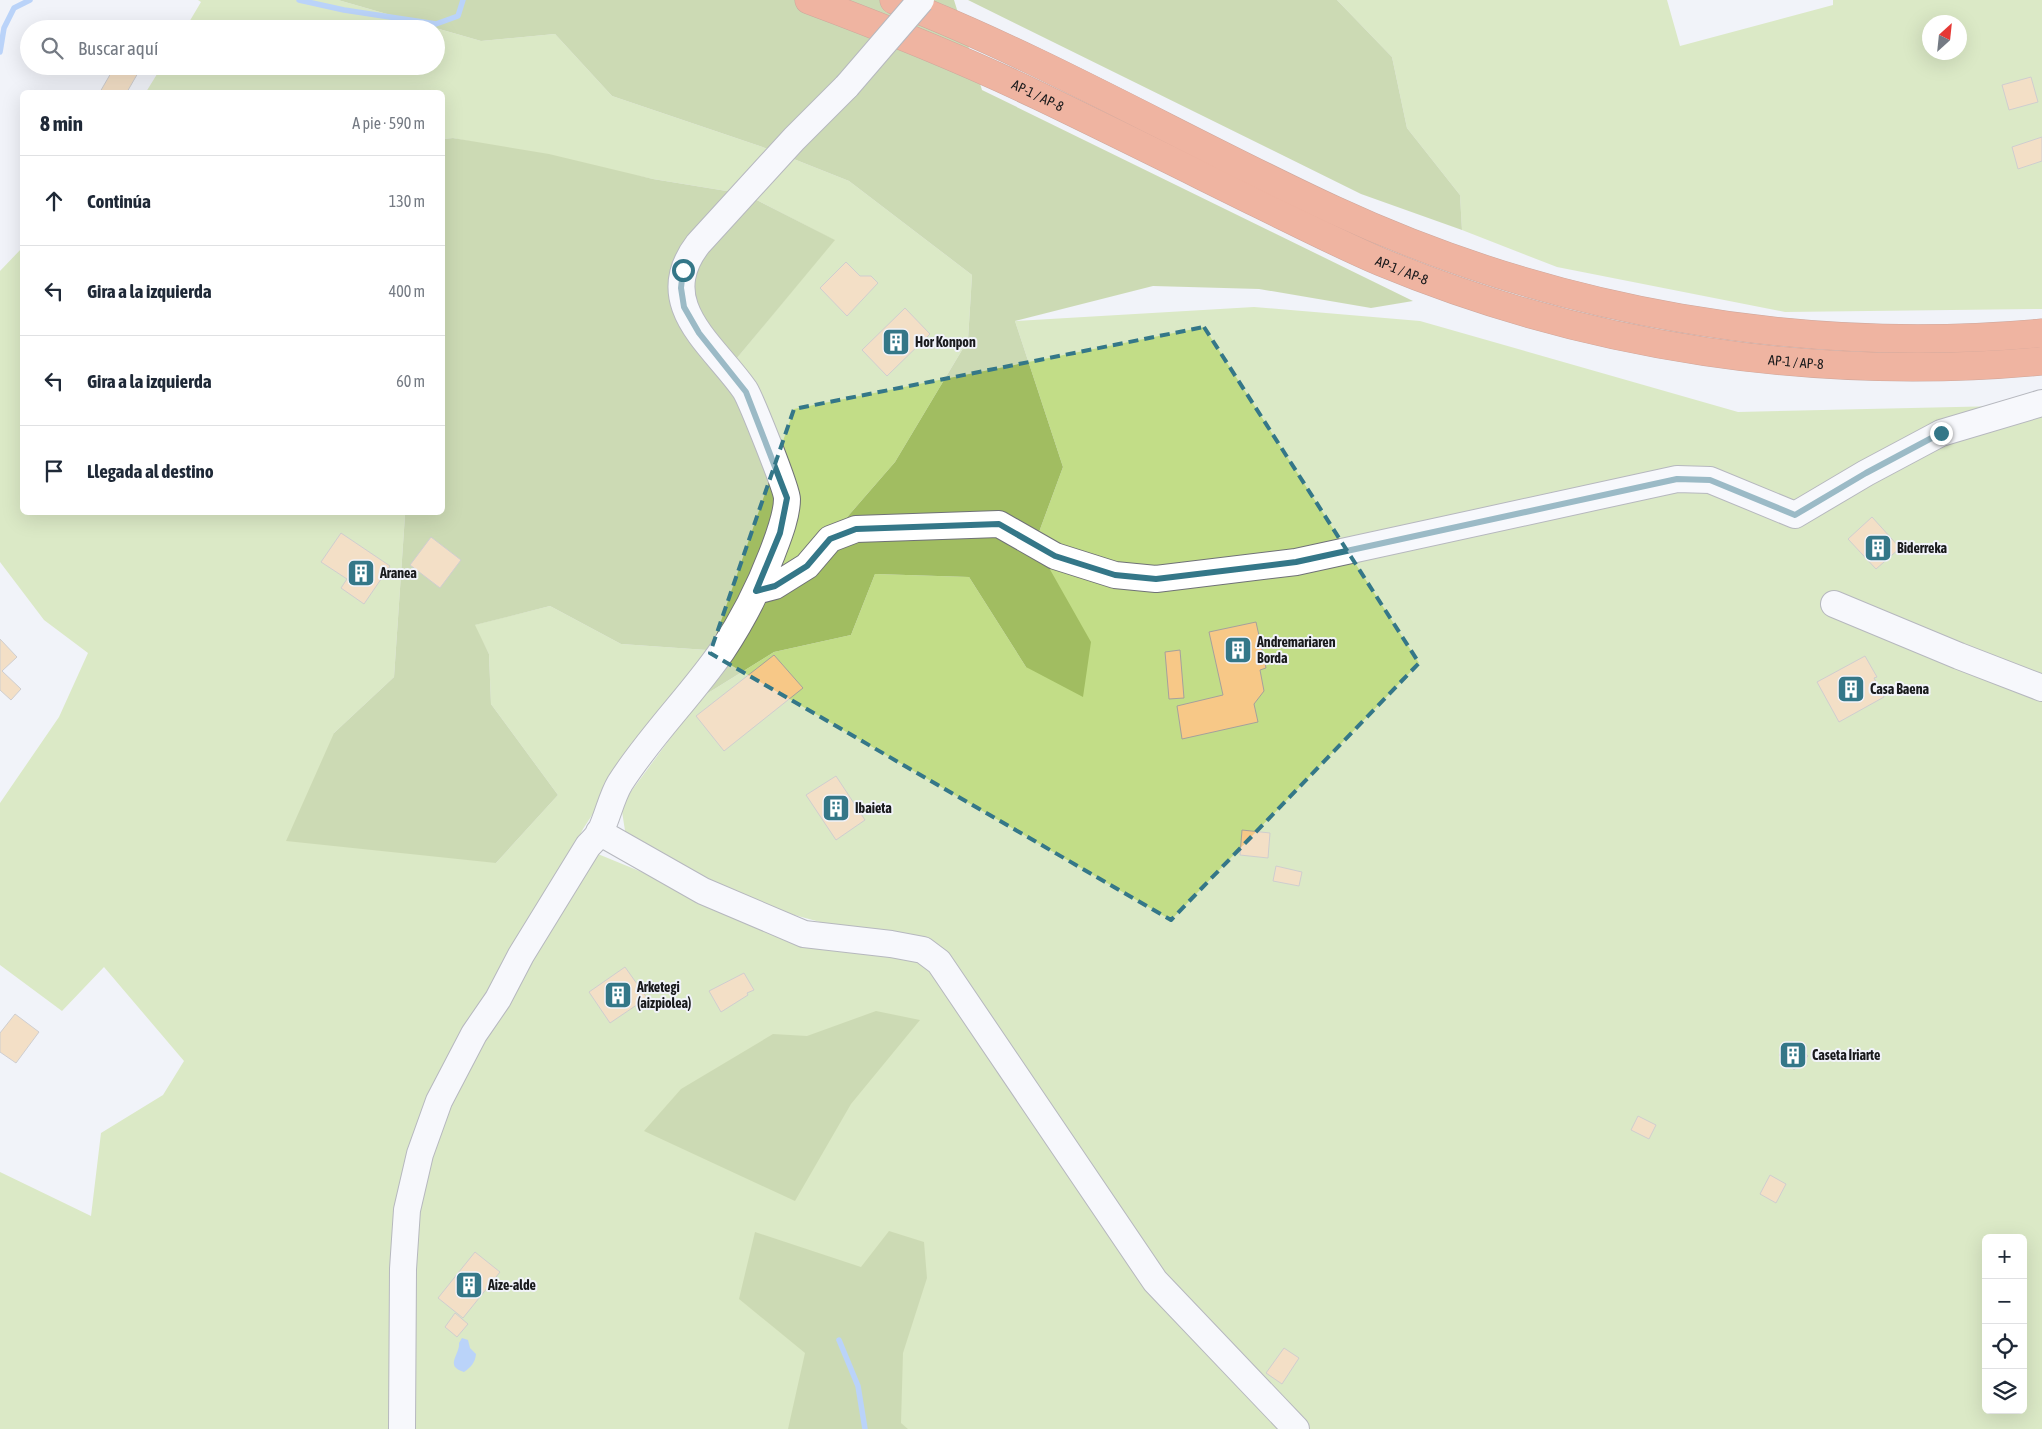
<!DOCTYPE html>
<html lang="es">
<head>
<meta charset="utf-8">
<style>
  body { margin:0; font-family:"Asap Condensed",sans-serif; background:#f6f6f7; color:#1f2937 }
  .controls { position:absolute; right:15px; bottom:15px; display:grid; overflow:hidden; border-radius:8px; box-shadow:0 5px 20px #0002 }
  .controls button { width:45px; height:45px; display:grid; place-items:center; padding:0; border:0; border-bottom:1px solid #e0e1e3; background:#fff; color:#1f2937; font:25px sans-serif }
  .compass { position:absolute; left:1922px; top:15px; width:45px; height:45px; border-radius:50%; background:#fff; box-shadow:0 5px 20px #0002; rotate:27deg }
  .stop { position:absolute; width:15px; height:15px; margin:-11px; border:4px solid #347788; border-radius:50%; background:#fff }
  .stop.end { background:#347788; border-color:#fff; box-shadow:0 1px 5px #0008 }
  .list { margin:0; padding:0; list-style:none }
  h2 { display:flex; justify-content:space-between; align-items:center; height:65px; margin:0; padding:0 20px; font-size:21px }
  h2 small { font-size:16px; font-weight:400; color:#747a83 }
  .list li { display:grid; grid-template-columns:32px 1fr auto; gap:15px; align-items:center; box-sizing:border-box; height:90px; padding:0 20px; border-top:1px solid #e0e1e3 }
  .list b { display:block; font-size:19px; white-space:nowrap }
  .list em { font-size:16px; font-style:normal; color:#747a83 }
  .icon { flex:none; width:28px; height:28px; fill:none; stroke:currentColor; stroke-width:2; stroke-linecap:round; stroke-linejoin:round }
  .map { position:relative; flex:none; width:2042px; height:1429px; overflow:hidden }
  .search { position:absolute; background:#fff; box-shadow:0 5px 20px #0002; left:20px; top:20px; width:425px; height:55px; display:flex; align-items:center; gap:12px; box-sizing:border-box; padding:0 18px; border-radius:28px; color:#747a83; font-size:19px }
  .panel { position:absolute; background:#fff; box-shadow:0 5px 20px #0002; left:20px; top:90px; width:425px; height:425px; border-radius:8px }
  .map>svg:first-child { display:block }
</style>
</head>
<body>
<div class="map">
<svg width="2042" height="1429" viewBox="0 0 2042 1429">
  <rect width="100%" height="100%" fill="#f1f3f9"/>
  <path fill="#c2dd87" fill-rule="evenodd" d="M 198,0 L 338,0 L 481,41 L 555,34 L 612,96 L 771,150 L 849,181 L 972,275 L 968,340 L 895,462 L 803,568 L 760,588 L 732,364 L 834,240 L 745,194 L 653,179 L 453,138 L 443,139 L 442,92 L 146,92 L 162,66 L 436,66 L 436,29 L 185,29 L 201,2 Z
    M 1337,0 L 1667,0 L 1680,46 L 1833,5 L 1833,0 L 2042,0 L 2042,309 L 1785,312 L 1557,267 L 1462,230 L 1460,195 L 1407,128 L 1392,57 ZM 1930,22 L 1960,22 L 1960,52 L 1930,52 Z
    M 22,248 L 22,512 L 403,512 L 405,515 L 394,677 L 334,733 L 496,863 L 558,795 L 491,704 L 489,654 L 474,625 L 550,606 L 621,644 L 721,651 L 668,698 L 583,829 L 501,993 L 593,852 L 754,918 L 919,949 L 765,907 L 626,837 L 621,805 L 700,698 L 774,652 L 851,635 L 875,574 L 969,577 L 1026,667 L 1035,543 L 1063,467 L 1015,321 L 1254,307 L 1420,321 L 1738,412 L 2042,405 L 2042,1429 L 0,1429 L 0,1172 L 91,1216 L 101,1133 L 163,1095 L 184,1061 L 104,967 L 62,1011 L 0,965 L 0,803 L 59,717 L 88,653 L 44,620 L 0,562 L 0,271 ZM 1986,1238 L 2023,1238 L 2023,1410 L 1986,1410 Z"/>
  <path fill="#a1bd61" d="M 338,0 L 954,0 L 982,90 L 1413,301 L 1371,308 L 1259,289 L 1153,286 L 1015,321 L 1063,467 L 1035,543 L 1091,642 L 1083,697 L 1026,667 L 969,577 L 875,574 L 851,635 L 774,652 L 700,698 L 721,651 L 621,644 L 550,606 L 475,625 L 489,654 L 491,704 L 558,795 L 496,863 L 286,841 L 334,733 L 394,677 L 405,515 L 403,513 L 442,512 L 443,139 L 453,138 L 549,154 L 653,179 L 745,194 L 835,240 L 732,364 L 781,480 L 760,587 L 803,568 L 895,462 L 968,340 L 972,275 L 849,181 L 771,150 L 612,96 L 555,34 L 481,41 Z
    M 968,0 L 1337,0 L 1392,57 L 1407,128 L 1460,195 L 1462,230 L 1361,194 Z
    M 876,1011 L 920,1020 L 851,1104 L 795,1201 L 644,1131 L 681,1089 L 773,1034 L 807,1036 Z
    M 889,1231 L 924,1242 L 927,1278 L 903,1353 L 901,1423 L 908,1429 L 788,1429 L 805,1353 L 739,1299 L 755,1232 L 861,1267 Z"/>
  <path fill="#78adf8" d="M 462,1338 L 468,1340 L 470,1348 L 476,1354 C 475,1363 471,1367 464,1372 C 444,1366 460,1355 459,1343 Z"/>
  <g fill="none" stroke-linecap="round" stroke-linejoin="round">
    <path stroke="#78adf8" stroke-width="5.5" d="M 299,0 L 344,10 L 436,24 L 458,16 L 463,0
      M 0,52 L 4,28 L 14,8 L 30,0
      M 839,1340 L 858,1386 L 865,1429"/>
  </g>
  <path fill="#f7c887" stroke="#a5a19c" d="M 115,66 L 142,66 L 127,92 L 100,92 Z
    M 2031,77 L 2038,102 L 2009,110 L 2002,85 Z
    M 2042,137 L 2042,161 L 2018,169 L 2012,147 Z
    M 846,262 L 860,276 L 871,276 L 878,283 L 847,316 L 820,288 Z
    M 905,308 L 930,334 L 887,376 L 862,350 Z
    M 1872,517 L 1900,548 L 1876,569 L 1848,539 Z
    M 341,533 L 390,566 L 364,604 L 341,588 L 347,579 L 321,562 Z
    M 431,537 L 461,560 L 440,588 L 410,565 Z
    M 1256,622 L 1266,668 L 1260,670 L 1264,691 L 1254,704 L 1258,722 L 1182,739 L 1177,706 L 1223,695 L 1209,632 Z
    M 0,639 L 17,657 L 2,671 L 21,689 L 11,700 L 0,690 Z
    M 1180,650 L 1184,698 L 1169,699 L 1165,652 Z
    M 774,655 L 803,688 L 724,751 L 696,716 Z
    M 1865,656 L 1877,677 L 1874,678 L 1884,697 L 1839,722 L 1817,682 Z
    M 836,776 L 865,820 L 836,840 L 806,795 Z
    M 1242,830 L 1270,833 L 1268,858 L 1240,855 Z
    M 1276,866 L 1302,872 L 1299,886 L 1273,881 Z
    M 625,967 L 647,998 L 610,1023 L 589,992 Z
    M 744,973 L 754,990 L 747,993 L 748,995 L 721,1012 L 709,991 Z
    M 15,1014 L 39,1032 L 16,1063 L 0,1052 L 0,1033 Z
    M 1792,1041 L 1808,1056 L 1794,1070 L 1779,1055 Z
    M 1638,1116 L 1656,1125 L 1649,1139 L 1631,1130 Z
    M 1770,1175 L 1786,1184 L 1776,1203 L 1760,1194 Z
    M 475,1252 L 500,1272 L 463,1318 L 438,1298 Z
    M 455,1313 L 468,1324 L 457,1337 L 445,1327 Z
    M 1284,1348 L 1299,1358 L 1282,1384 L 1266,1373 Z"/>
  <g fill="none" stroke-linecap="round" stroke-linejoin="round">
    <g stroke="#6f7177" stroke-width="28">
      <path id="minor" d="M 756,591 L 775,586 L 807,566 L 830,539 L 856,529 L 999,524 L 1055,556 L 1115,575 L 1156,579 L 1296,562 L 1677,479 L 1710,480 L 1795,515 L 1866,473 L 1941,433 L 2042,403
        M 1834,604 L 1959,656 L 2042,688
        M 599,832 L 703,891 L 804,934 L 891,944 L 923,950 L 939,962 L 1155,1281 L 1296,1429
        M 402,1429 L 403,1269 L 407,1210 L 420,1154 L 439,1101 L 474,1034 L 498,999 L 521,955 L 588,846 C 592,842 597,837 600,832 C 608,816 611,798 620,783 C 650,736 690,697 722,651 C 742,621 759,588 772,554 C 778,538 787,516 787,499 C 787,489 751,400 745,390 C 713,344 652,304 698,244 L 794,139 L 847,86"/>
    </g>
    <g stroke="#a34d2c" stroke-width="29">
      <g id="highway">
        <path id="s1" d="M 809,0 C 887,29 964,60 1039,96 C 1112,131 1184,167 1257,203 C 1298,223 1339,244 1381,262 C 1588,348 1819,382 2042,361"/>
        <path d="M 894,0 C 1046,59 1187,142 1334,210 C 1554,312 1801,355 2042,333"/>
      </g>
    </g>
    <use href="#minor" stroke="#fff" stroke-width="26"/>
    <use href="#highway" stroke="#ee6835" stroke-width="28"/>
    <g stroke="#6f7177" stroke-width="28" stroke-linecap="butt">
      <path id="minor-bridge" d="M 847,86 L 921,0"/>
    </g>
    <use href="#minor-bridge" stroke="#fff" stroke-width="26"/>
  </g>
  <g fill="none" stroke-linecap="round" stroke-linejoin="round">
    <path stroke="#347788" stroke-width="6" d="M 683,270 L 681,288 L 684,307 L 699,333 L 746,392 L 787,498 L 780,533 L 756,591 L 775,586 L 807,566 L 830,539 L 856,529 L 999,524 L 1055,556 L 1115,575 L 1156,579 L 1296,562 L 1677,479 L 1710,480 L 1795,515 L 1866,473 L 1941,433"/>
  </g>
  <path d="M0 0H2042V1429H0ZM 1204,327 L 1419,663 L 1171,920 L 710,653 L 794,409 Z" fill="#f1f3f9" fill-opacity=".55" fill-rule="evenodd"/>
  <path fill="none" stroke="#347788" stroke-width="4" stroke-dasharray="10 6" stroke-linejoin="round" d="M 1204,327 L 1419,663 L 1171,920 L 710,653 L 794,409 Z"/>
  <defs>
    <g id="building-square" transform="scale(1.4375)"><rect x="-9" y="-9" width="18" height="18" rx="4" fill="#347788" stroke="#f1f3f9"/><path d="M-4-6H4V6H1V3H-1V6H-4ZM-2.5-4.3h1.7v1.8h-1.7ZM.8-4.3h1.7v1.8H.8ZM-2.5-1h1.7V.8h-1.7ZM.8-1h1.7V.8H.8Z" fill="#fff"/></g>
  </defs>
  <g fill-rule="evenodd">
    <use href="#building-square" x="896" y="342"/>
    <use href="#building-square" x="1878" y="548"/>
    <use href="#building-square" x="361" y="573"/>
    <use href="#building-square" x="1238" y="650"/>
    <use href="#building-square" x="1851" y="689"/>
    <use href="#building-square" x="836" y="808"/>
    <use href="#building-square" x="618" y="995"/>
    <use href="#building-square" x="1793" y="1055"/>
    <use href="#building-square" x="469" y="1285"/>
  </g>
  <g text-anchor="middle" stroke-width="4" stroke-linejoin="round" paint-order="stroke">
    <g font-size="14" fill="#191a1c" stroke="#f1f3f9">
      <text dy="5" stroke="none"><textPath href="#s1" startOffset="248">AP-1 / AP-8</textPath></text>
      <text dy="5" stroke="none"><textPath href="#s1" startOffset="652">AP-1 / AP-8</textPath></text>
      <text dy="5" stroke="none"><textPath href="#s1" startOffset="1058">AP-1 / AP-8</textPath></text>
    </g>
    <g font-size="14" font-weight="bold" fill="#191a1c" stroke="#f1f3f9" text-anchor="start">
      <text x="915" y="347">Hor Konpon</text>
      <text x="1897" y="553">Biderreka</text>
      <text x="380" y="578">Aranea</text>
      <text x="1257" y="647">Andremariaren<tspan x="1257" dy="16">Borda</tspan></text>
      <text x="1870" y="694">Casa Baena</text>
      <text x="855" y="813">Ibaieta</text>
      <text x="637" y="992">Arketegi<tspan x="637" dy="16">(aizpiolea)</tspan></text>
      <text x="1812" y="1060">Caseta Iriarte</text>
      <text x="488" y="1290">Aize-alde</text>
    </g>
  </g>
</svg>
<div class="controls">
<button>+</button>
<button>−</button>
<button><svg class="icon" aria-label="locate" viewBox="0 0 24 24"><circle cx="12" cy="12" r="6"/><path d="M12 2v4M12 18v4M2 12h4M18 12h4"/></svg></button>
<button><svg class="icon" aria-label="layers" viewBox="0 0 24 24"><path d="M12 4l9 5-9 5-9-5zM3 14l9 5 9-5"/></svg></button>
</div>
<svg class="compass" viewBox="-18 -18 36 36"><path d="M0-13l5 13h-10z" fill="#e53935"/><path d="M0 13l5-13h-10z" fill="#747a83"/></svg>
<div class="stop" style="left:683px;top:270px"></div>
<div class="stop end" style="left:1941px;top:433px"></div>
<div class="search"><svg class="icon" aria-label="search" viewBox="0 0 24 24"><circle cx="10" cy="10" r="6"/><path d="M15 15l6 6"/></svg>Buscar aquí</div>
<section class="panel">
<h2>8 min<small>A pie · 590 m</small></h2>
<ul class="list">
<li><svg class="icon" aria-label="ahead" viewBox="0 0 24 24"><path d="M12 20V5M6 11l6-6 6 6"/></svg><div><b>Continúa</b></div><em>130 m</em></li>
<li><svg class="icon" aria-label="left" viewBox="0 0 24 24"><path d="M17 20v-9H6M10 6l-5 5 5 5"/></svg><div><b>Gira a la izquierda</b></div><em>400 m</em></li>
<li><svg class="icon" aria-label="left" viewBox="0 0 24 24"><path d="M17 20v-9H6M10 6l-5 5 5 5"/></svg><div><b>Gira a la izquierda</b></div><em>60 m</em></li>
<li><svg class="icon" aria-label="arrive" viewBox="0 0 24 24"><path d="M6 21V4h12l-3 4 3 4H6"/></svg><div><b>Llegada al destino</b></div></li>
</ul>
</section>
</div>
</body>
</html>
